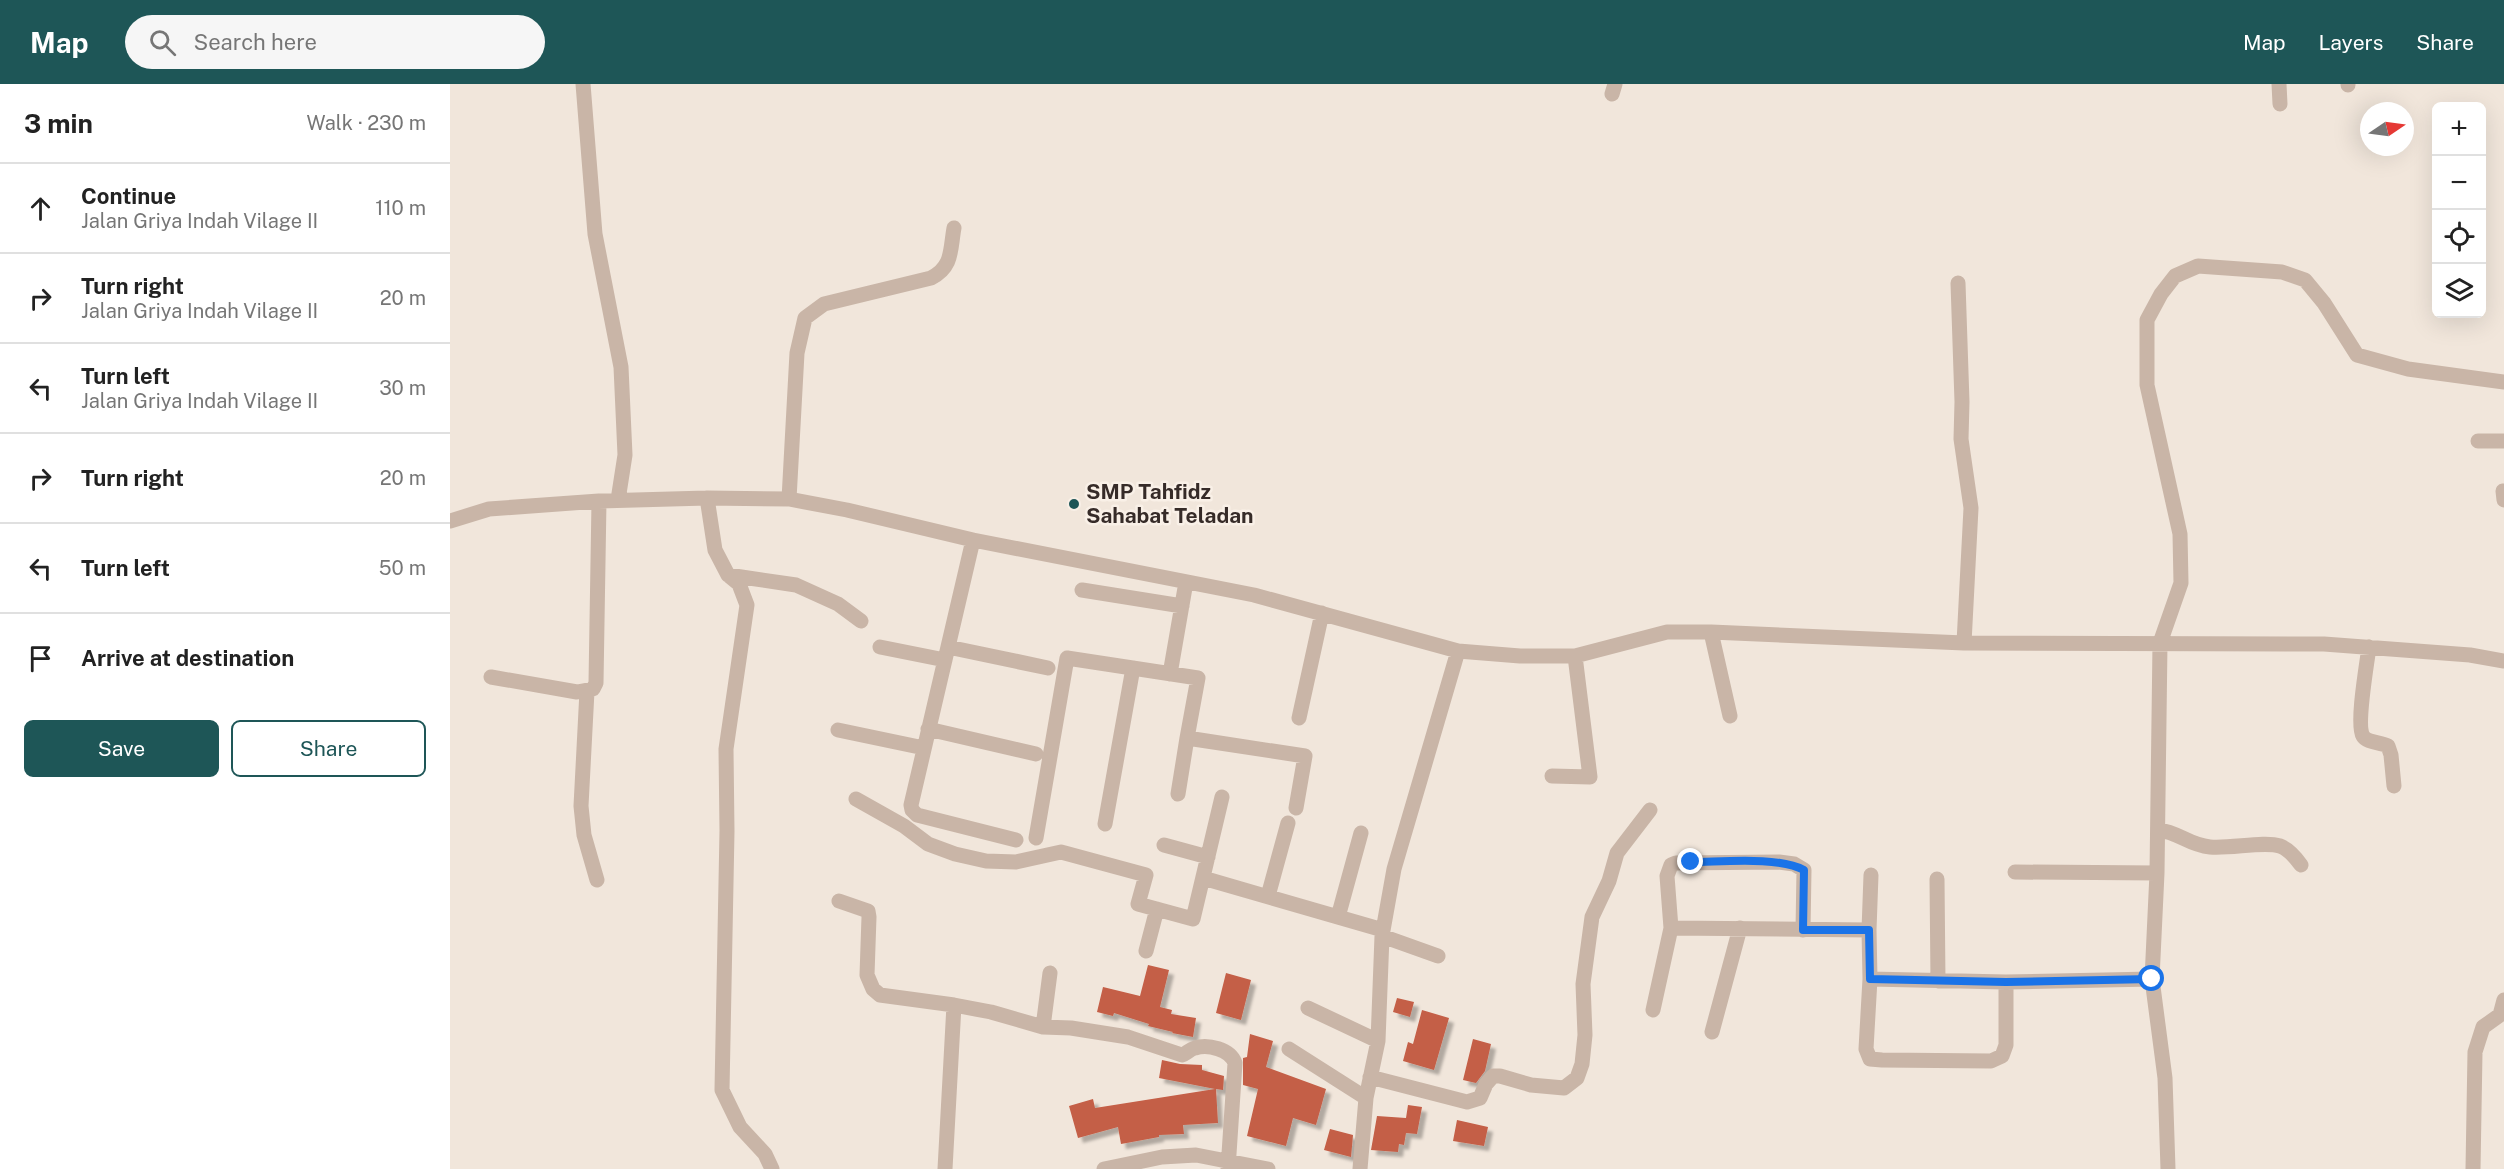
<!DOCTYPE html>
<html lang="en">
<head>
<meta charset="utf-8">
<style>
  body { margin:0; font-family:"Public Sans",sans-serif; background:#f6f6f6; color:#222 }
  .controls { position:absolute; right:18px; top:18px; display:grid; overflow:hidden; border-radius:9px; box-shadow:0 6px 24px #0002 }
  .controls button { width:54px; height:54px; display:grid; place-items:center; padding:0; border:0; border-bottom:2px solid #e0e0e0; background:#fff; color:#222; font:30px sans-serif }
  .compass { position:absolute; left:1910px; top:18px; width:54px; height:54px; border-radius:50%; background:#fff; box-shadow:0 6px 24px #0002; rotate:77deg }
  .stop { position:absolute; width:18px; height:18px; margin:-14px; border:4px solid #1a73e8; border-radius:50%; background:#fff }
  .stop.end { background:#1a73e8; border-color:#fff; box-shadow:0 2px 6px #0008 }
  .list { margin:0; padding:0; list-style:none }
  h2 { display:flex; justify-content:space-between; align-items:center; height:78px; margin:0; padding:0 24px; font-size:26px }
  h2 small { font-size:20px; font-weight:400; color:#767676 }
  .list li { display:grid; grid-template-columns:39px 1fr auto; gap:18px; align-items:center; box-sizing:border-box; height:90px; padding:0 24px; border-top:2px solid #e0e0e0 }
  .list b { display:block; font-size:22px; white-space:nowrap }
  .list p { margin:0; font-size:20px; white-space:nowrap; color:#767676 }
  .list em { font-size:20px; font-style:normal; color:#767676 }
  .actions { display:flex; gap:12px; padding:18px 24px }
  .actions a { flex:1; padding:14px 0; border:2px solid #1e5657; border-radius:9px; text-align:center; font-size:21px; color:#1e5657 }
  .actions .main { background:#1e5657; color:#fff }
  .icon { flex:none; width:33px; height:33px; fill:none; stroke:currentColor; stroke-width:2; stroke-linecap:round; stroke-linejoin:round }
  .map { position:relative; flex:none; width:2054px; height:1085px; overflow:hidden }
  header { display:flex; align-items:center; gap:36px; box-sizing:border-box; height:84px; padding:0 30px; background:#1e5657; color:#fff }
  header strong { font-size:28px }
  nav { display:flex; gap:33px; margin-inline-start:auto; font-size:21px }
  .search { width:420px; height:54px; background:#f6f6f6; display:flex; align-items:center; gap:15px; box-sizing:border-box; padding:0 21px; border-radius:33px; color:#767676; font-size:22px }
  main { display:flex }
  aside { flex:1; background:#fff }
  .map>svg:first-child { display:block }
</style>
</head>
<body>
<header>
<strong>Map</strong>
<div class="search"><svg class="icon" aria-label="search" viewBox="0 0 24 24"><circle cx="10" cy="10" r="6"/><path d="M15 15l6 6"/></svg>Search here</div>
<nav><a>Map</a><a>Layers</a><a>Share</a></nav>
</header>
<main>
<aside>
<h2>3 min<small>Walk · 230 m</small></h2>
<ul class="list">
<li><svg class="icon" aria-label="ahead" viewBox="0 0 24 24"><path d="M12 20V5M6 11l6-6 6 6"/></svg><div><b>Continue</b><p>Jalan Griya Indah Vilage II</p></div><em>110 m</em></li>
<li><svg class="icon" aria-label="right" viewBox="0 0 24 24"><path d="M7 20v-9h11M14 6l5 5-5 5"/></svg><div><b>Turn right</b><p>Jalan Griya Indah Vilage II</p></div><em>20 m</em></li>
<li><svg class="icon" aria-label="left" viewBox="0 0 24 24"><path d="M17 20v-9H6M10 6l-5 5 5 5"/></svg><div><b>Turn left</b><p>Jalan Griya Indah Vilage II</p></div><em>30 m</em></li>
<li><svg class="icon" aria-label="right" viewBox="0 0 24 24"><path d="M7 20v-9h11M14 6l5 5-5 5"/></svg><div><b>Turn right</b></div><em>20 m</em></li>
<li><svg class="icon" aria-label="left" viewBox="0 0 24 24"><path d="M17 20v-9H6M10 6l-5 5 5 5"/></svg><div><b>Turn left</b></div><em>50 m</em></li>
<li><svg class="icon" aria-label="arrive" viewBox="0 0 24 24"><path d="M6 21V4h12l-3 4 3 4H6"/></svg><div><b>Arrive at destination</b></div></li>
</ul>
<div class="actions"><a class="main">Save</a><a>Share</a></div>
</aside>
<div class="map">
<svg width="2054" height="1085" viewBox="0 0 2054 1085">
  <defs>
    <filter id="shadow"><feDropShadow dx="5" dy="5" stdDeviation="1.5" flood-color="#0004"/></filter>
  </defs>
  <rect width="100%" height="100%" fill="#f1e6db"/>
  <path fill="#c45e46" filter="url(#shadow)" d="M 698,881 L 719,886 L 710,923 L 722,926 L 721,930 L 746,934 L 743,953 L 722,949 L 723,948 L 698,942 L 699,940 L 664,929 L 663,932 L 647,928 L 653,903 L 690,912 Z
    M 776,889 L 801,896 L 791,936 L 766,929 Z
    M 947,914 L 964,918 L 960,933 L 943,928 Z
    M 972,926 L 999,934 L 984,986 L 953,977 L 958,958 L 963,960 Z
    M 800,950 L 823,957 L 816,983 L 876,1005 L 866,1041 L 843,1034 L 836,1062 L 797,1052 L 808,1005 L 793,1001 L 793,974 L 797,973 Z
    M 1023,955 L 1041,960 L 1035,987 L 1026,999 L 1013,996 Z
    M 712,976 L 730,980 L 752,981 L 752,986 L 774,992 L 773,1006 L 766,1005 L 768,1039 L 733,1041 L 734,1050 L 709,1051 L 709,1053 L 671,1060 L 668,1043 L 628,1054 L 619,1022 L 643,1015 L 645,1024 L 765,1005 L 709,994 Z
    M 958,1021 L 972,1023 L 967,1050 L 956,1049 L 954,1061 L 949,1060 L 948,1068 L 921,1066 L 927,1032 L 956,1034 Z
    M 1007,1036 L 1038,1043 L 1034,1062 L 1003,1057 Z
    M 880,1045 L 903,1051 L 901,1073 L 874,1066 Z"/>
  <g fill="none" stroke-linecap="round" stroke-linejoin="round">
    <path stroke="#c9b5a7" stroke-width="15" d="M 133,0 L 145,150 L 171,283 L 175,371 L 168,416
      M 1829,0 L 1830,20
      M 1898,0 L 1898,1
      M 1162,10 L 1165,0
      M 1508,199 L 1512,318 L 1511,355 L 1521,424 L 1514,559
      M 2028,357 L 2054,357
      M 2053,407 L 2054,416
      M 257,414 L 265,466 L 278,491 L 289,500 L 297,521 L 276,665 L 277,747 L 272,1006 L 290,1043 L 315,1070 L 322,1085
      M 339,415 L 347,269 L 355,234 L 374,220 L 481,194 C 503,183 500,166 504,144
      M 0,437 L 39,425 L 149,417 L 257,414 L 339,415 L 397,426 L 523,456 L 461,721 L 462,726 L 467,731 L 566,756
      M 523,456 L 804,511 L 1008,567 L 1070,572 L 1125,572 L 1217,548 L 1261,548 L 1514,559 L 1874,560 L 2020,571 L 2054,577
      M 278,491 L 346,501 L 388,520 L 411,537
      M 632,506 L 732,522
      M 1261,548 L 1280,632
      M 430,563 L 495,576
      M 498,563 L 598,584
      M 1919,563 C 1917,579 1906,641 1913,652 C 1917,659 1931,658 1938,662 L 1941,671 L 1944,702
      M 720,590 L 736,498
      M 41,593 L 127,608 L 143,605 L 146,599 L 149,417
      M 137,607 L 131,722 L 134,751 L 147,796
      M 849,634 L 872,529
      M 478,645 L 586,670
      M 388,646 L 474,664
      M 1102,692 L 1140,693 L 1125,572
      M 728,710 L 737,654
      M 406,715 L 454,742 L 478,760 L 505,770 L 536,777 L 566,778 L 611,768 L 696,791 L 688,820 L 743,835 L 772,713
      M 655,740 L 683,584
      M 1708,746 C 1729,748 1738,761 1760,763 C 1780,765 1814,757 1830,762 C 1839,765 1846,774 1851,781
      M 586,754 L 617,574 L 748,594 L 737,654 L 855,672 L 846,724
      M 714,761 L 758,773
      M 1565,788 L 1707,789
      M 753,794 L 933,846
      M 1487,795 L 1488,897
      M 818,812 L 838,739
      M 389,817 L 418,827 L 419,833 L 417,891 L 423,905 L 430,911 L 504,921 L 541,928 L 593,943 L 621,944 L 678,953 L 732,971 C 736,970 740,965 745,964 C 758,960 780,965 785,979 L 778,1085
      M 888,833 L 911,749
      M 1221,844 L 1419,846 L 1420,895 L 1556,898 L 1702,895
      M 1419,846 L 1421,791
      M 932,852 L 988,872
      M 696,867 L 707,825
      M 1420,895 L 1416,965 L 1420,975 L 1432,976 L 1541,977 L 1552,972 L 1556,961 L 1556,898
      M 858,924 L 928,957
      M 1203,926 L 1221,844 L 1217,792 L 1221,781 L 1226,779 L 1329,778 L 1344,780 L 1354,786 L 1353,846
      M 593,943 L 600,889
      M 1262,948 L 1290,844
      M 839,965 L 916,1014
      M 920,993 L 1017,1018 L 1030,1014 L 1036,1000 L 1043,992 L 1050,992 L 1081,1001 L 1114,1004 L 1127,994 L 1132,980 L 1135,951 L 1133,900 L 1142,833 L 1159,797 L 1167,769 L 1200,726
      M 495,1085 L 504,921
      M 654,1085 L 712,1073 L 746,1071 L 818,1085
      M 910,1085 L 916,1014 L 928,957 L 932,852 L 944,785 L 1008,567
      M 1718,1085 L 1715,994 L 1702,895 L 1707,789 L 1710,559 L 1731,499 L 1730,450 L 1697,301 L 1697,236 L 1711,210 L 1725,192 L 1748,182 L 1832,188 L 1855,196 L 1874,219 L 1907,271 L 1958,285 L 2054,298
      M 2023,1085 L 2025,968 L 2033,943 L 2050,931 L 2054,916"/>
  </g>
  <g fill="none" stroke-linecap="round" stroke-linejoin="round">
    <path stroke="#1a73e8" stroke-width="8" d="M 1241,778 C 1271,778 1328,772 1354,786 L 1353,846 L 1419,846 L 1420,895 L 1556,898 L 1702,895"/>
  </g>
  <circle fill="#1e5657" stroke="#f9f0e7" stroke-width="2" cx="624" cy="420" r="6"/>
  <g text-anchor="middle" stroke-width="5" stroke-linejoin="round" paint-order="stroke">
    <g font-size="21" font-weight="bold" fill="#362b28" stroke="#f9f0e7" text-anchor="start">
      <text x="636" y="415">SMP Tahfidz<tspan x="636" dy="24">Sahabat Teladan</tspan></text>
    </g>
  </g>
</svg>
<div class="controls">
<button>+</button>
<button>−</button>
<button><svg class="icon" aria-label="locate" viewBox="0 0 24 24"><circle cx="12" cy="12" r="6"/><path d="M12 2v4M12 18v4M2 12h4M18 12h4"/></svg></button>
<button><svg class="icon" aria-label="layers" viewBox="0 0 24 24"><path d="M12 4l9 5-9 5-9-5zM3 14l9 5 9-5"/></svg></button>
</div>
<svg class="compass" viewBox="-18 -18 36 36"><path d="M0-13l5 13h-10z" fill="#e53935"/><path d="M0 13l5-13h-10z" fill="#767676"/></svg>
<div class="stop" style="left:1702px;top:895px"></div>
<div class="stop end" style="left:1241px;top:778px"></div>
</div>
</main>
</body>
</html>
